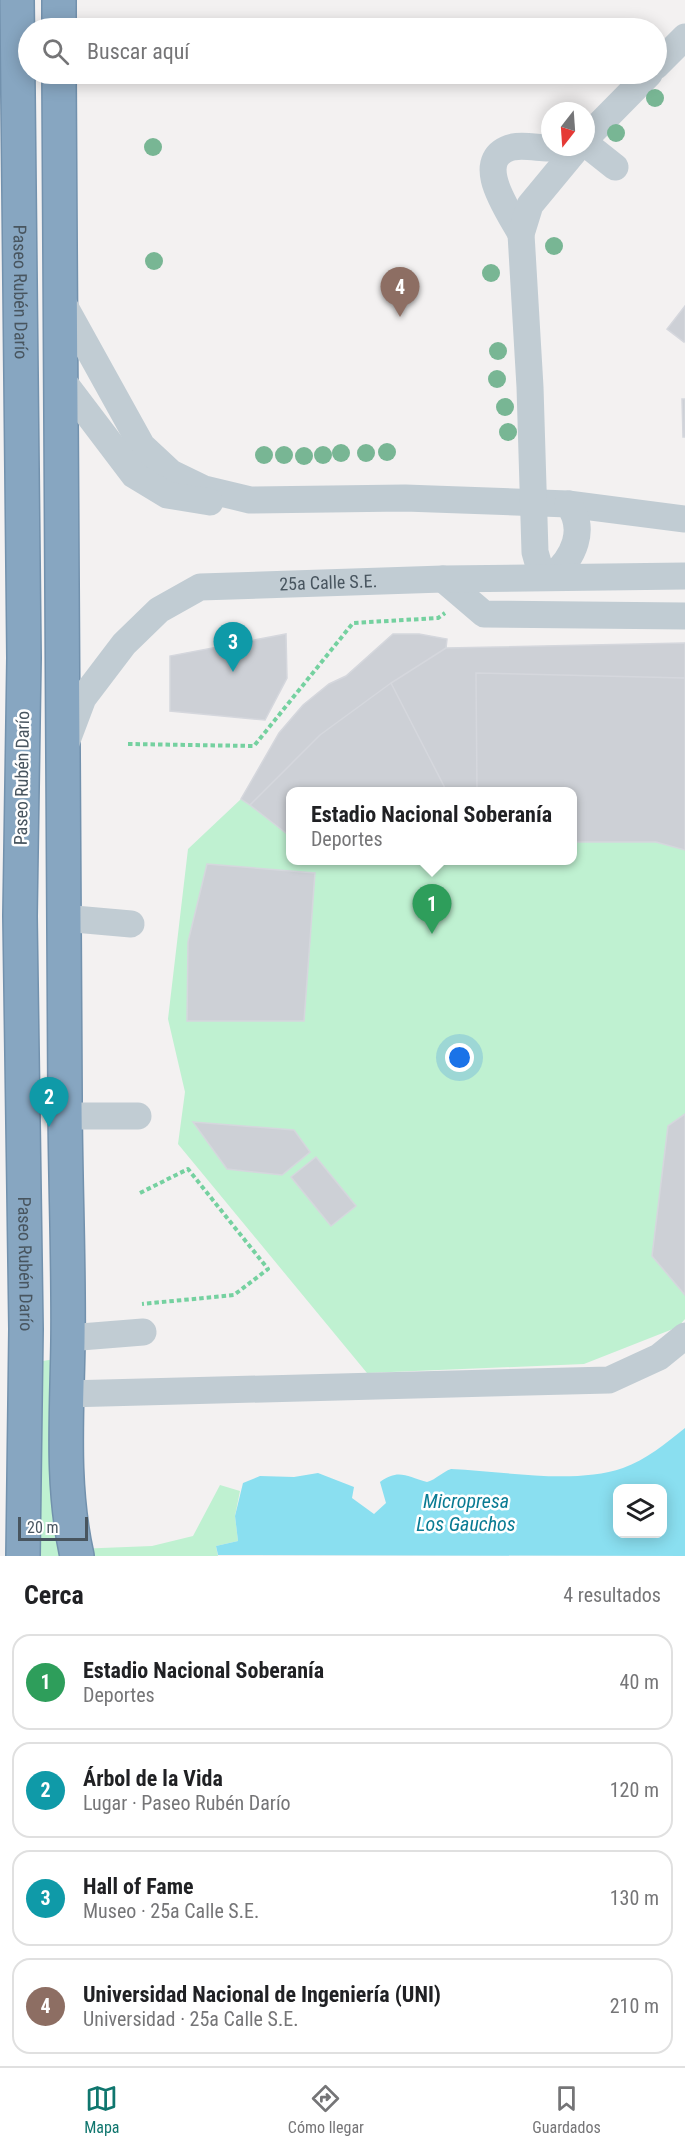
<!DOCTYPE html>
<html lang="es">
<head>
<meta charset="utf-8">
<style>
  body { margin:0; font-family:"Roboto Condensed",sans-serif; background:#f2f2f2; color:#202124 }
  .controls { position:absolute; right:18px; bottom:18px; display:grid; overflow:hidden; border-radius:12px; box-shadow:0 3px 15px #0003 }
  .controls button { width:54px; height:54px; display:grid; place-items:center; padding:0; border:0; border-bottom:2px solid #e0e0e0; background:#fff; color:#202124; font:30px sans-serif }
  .compass { position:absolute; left:541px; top:102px; width:54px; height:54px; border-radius:50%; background:#fff; box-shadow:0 3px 15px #0003; rotate:197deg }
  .scale { position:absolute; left:18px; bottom:15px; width:70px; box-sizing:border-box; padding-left:6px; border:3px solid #48555f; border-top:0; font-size:16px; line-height:21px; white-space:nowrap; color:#48555f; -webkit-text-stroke:4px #fff; paint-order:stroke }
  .you { position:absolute; left:460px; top:1058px; width:21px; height:21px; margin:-15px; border:4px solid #fff; border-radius:50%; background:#1a73e8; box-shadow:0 0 0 9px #1a73e833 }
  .badge { display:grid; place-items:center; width:39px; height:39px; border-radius:50%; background:#0f766e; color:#fff; font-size:20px; font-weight:700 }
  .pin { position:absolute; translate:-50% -50px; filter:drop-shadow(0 2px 3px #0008) }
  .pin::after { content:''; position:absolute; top:32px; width:21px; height:18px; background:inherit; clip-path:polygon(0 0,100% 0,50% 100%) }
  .popup { position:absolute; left:286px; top:787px; width:291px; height:78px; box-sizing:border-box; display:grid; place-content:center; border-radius:12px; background:#fff; filter:drop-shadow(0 2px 4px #0005); font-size:20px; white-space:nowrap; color:#757577 }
  .popup b { font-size:22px; color:#202124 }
  .popup::after { content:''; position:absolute; left:50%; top:100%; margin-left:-12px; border:12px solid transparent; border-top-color:#fff }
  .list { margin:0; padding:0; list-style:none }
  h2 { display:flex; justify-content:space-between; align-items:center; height:78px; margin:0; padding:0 24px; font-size:26px }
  h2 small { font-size:20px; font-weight:400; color:#757577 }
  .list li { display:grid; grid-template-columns:39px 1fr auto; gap:18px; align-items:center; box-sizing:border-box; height:96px; margin:0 12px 12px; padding:0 12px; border:2px solid #e0e0e0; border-radius:18px }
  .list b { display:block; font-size:22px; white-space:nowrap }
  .list p { margin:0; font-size:20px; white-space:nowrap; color:#757577 }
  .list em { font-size:20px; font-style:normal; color:#757577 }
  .icon { flex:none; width:33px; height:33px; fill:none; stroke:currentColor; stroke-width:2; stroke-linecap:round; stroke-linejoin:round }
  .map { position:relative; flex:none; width:685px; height:1556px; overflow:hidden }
  .search { position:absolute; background:#fff; box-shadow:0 3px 15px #0003; left:18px; right:18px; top:18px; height:66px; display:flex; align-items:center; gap:15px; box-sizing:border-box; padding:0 21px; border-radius:33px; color:#757577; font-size:22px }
  .sheet { height:510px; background:#fff }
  nav { display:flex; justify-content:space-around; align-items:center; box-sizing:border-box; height:84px; border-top:2px solid #e0e0e0; background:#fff; font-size:16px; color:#757577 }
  nav a { display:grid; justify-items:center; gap:3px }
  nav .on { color:#0f766e }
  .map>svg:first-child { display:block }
</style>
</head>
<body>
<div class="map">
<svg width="685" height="1556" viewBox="0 0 685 1556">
  <rect width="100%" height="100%" fill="#f3f1f1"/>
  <path fill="#bff1d1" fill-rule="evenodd" d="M 393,634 L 419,634 L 447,639 L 447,648 L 685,643 L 685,1319 L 678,1327 L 584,1364 L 367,1373 L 178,1144 L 185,1092 L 168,1019 L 188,849 L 241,799 L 279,733 L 303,705 L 329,684 L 346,676 ZM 291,792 L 573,792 L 573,860 L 291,860 Z
    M 49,1360 L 57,1361 L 66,1556 L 41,1556 L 40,1368 L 43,1361 Z
    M 220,1485 L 240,1491 L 235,1516 L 238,1541 L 216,1546 L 218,1556 L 77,1556 L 76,1549 L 152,1546 L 193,1536 Z"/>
  <path fill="#8adff0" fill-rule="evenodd" d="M 685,1428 L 685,1556 L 218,1555 L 216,1546 L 238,1541 L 235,1516 L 243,1483 L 260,1476 L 294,1477 L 318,1473 L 354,1487 L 352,1498 L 374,1514 L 386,1503 L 380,1482 C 399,1468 407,1477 427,1482 C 437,1479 442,1472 451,1469 C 503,1471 573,1485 623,1468 C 646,1460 666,1443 685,1428 ZM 618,1488 L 662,1488 L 662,1534 L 618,1534 Z"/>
  <path fill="#cdd0d6" stroke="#d5d7dd" stroke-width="1.5" d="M 685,306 L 685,340 L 684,342 L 667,329 Z
    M 682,399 L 685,399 L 685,437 L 683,437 Z
    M 286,634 L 287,678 L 265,720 L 170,711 L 170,656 Z
    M 393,634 L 419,634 L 447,639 L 446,648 L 391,683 L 320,735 L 250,805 L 241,799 L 279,733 L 303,705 L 329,684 L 346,676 Z
    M 685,643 L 685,678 L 476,673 L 477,792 L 447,792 L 391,683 L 446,648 Z
    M 476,673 L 685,678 L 685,850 L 656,842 L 573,842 L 573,792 L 477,792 Z
    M 391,683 L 447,792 L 291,792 L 291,837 L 250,805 L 320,735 Z
    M 207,864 L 315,873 L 304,1021 L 187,1021 L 188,942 Z
    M 685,1114 L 685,1295 L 652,1256 L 668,1126 Z
    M 193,1122 L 294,1130 L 310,1152 L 282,1175 L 227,1169 Z
    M 316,1157 L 356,1206 L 331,1226 L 291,1177 Z"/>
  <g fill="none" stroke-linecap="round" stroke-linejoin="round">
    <g stroke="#7291ad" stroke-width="36">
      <g id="highway">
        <path id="s2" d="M 17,0 L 24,658 L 20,916 L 26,1329 L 23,1556"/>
        <path d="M 59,0 L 59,28"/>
        <path d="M 59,74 C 60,414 62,754 65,1095 C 65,1177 69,1259 68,1341 C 67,1413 61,1485 77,1556"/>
      </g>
    </g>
    <path stroke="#75d1a0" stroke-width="4" stroke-dasharray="4.5 3" stroke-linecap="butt" d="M 128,744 L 254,746 L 353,623 L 438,618 L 445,613
      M 140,1193 L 188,1169 L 268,1269 L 234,1295 L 142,1304"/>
    <g stroke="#c1ccd3" stroke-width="27">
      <path d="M 656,66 L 685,37"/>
      <path d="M 586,138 L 649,74"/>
      <path d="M 586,144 L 615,167"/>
      <path d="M 521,234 C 510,213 469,158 513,147 C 527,144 550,151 568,147"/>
      <path d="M 60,298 L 142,446 L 171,473 L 204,489 L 250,500 L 405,498 L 568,504 L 685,519"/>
      <path d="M 62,380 L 134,475 L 167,495 L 210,502"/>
      <path d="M 542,577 L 535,552 L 530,387 L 521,234 L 530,205 L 578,147"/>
      <path d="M 551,577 C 574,558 587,529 568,504"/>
      <path d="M 443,579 L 484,614 L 685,616"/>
      <path id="s1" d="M 66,743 L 83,698 L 124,644 L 159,610 L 200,587 L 443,579 L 685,576"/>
      <path d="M 63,918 L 131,924"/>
      <path d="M 65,1116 L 138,1116"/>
      <path d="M 68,1338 L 143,1332"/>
      <path d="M 66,1394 L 609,1380 L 659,1357 L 685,1336"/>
    </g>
    <use href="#highway" stroke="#87a6c1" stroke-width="33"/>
  </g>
  <g fill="#78b694">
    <circle cx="655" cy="98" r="9"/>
    <circle cx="616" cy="133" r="9"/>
    <circle cx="153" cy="147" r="9"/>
    <circle cx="554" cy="246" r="9"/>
    <circle cx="154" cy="261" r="9"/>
    <circle cx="491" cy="273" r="9"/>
    <circle cx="498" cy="351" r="9"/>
    <circle cx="497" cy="379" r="9"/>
    <circle cx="505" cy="407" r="9"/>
    <circle cx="508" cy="432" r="9"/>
    <circle cx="387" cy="452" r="9"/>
    <circle cx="341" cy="453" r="9"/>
    <circle cx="366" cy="453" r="9"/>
    <circle cx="264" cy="455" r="9"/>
    <circle cx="284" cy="455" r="9"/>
    <circle cx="323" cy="455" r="9"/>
    <circle cx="304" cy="456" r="9"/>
  </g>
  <g text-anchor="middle" stroke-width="5" stroke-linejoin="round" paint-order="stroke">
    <g font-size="18" fill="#48555f" stroke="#fff">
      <text dy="6" stroke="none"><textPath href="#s2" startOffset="292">Paseo Rubén Darío</textPath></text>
      <text dy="6" stroke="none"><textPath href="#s1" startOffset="340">25a Calle S.E.</textPath></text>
      <text transform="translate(22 778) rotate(-89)" y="6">Paseo Rubén Darío</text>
      <text dy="6" stroke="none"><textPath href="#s2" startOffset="1264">Paseo Rubén Darío</textPath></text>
    </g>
    <g font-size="20" font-style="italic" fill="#097b93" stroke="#fff">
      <text x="466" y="1508">Micropresa<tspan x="466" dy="23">Los Gauchos</tspan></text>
    </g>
  </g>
</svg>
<div class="controls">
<button><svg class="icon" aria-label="layers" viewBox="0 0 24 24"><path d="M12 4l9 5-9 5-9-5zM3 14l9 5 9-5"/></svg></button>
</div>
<svg class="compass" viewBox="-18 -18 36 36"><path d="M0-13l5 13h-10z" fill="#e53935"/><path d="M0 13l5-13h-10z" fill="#757577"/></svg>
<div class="scale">20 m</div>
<div class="you"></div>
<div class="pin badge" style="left:432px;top:934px;background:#2e9e5b">1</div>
<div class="popup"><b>Estadio Nacional Soberanía</b>Deportes</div>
<div class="pin badge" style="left:49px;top:1127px;background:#0f9aa8">2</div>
<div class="pin badge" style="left:233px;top:672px;background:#0f9aa8">3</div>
<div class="pin badge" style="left:400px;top:317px;background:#8d6e63">4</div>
<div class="search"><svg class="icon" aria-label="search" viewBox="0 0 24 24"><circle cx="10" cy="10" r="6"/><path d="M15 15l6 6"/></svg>Buscar aquí</div>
</div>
<section class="sheet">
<h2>Cerca<small>4 resultados</small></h2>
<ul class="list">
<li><span class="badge" style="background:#2e9e5b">1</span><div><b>Estadio Nacional Soberanía</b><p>Deportes</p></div><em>40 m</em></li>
<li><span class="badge" style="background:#0f9aa8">2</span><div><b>Árbol de la Vida</b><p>Lugar · Paseo Rubén Darío</p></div><em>120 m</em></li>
<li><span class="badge" style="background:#0f9aa8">3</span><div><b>Hall of Fame</b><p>Museo · 25a Calle S.E.</p></div><em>130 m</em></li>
<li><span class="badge" style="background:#8d6e63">4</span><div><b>Universidad Nacional de Ingeniería (UNI)</b><p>Universidad · 25a Calle S.E.</p></div><em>210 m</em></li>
</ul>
</section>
<nav>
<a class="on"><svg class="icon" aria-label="map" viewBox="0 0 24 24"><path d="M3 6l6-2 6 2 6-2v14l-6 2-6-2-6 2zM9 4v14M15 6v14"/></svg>Mapa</a>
<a><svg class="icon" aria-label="directions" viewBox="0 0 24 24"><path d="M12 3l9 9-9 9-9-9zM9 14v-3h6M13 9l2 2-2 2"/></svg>Cómo llegar</a>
<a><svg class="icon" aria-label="saved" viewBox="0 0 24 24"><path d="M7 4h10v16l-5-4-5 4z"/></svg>Guardados</a>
</nav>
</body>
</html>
